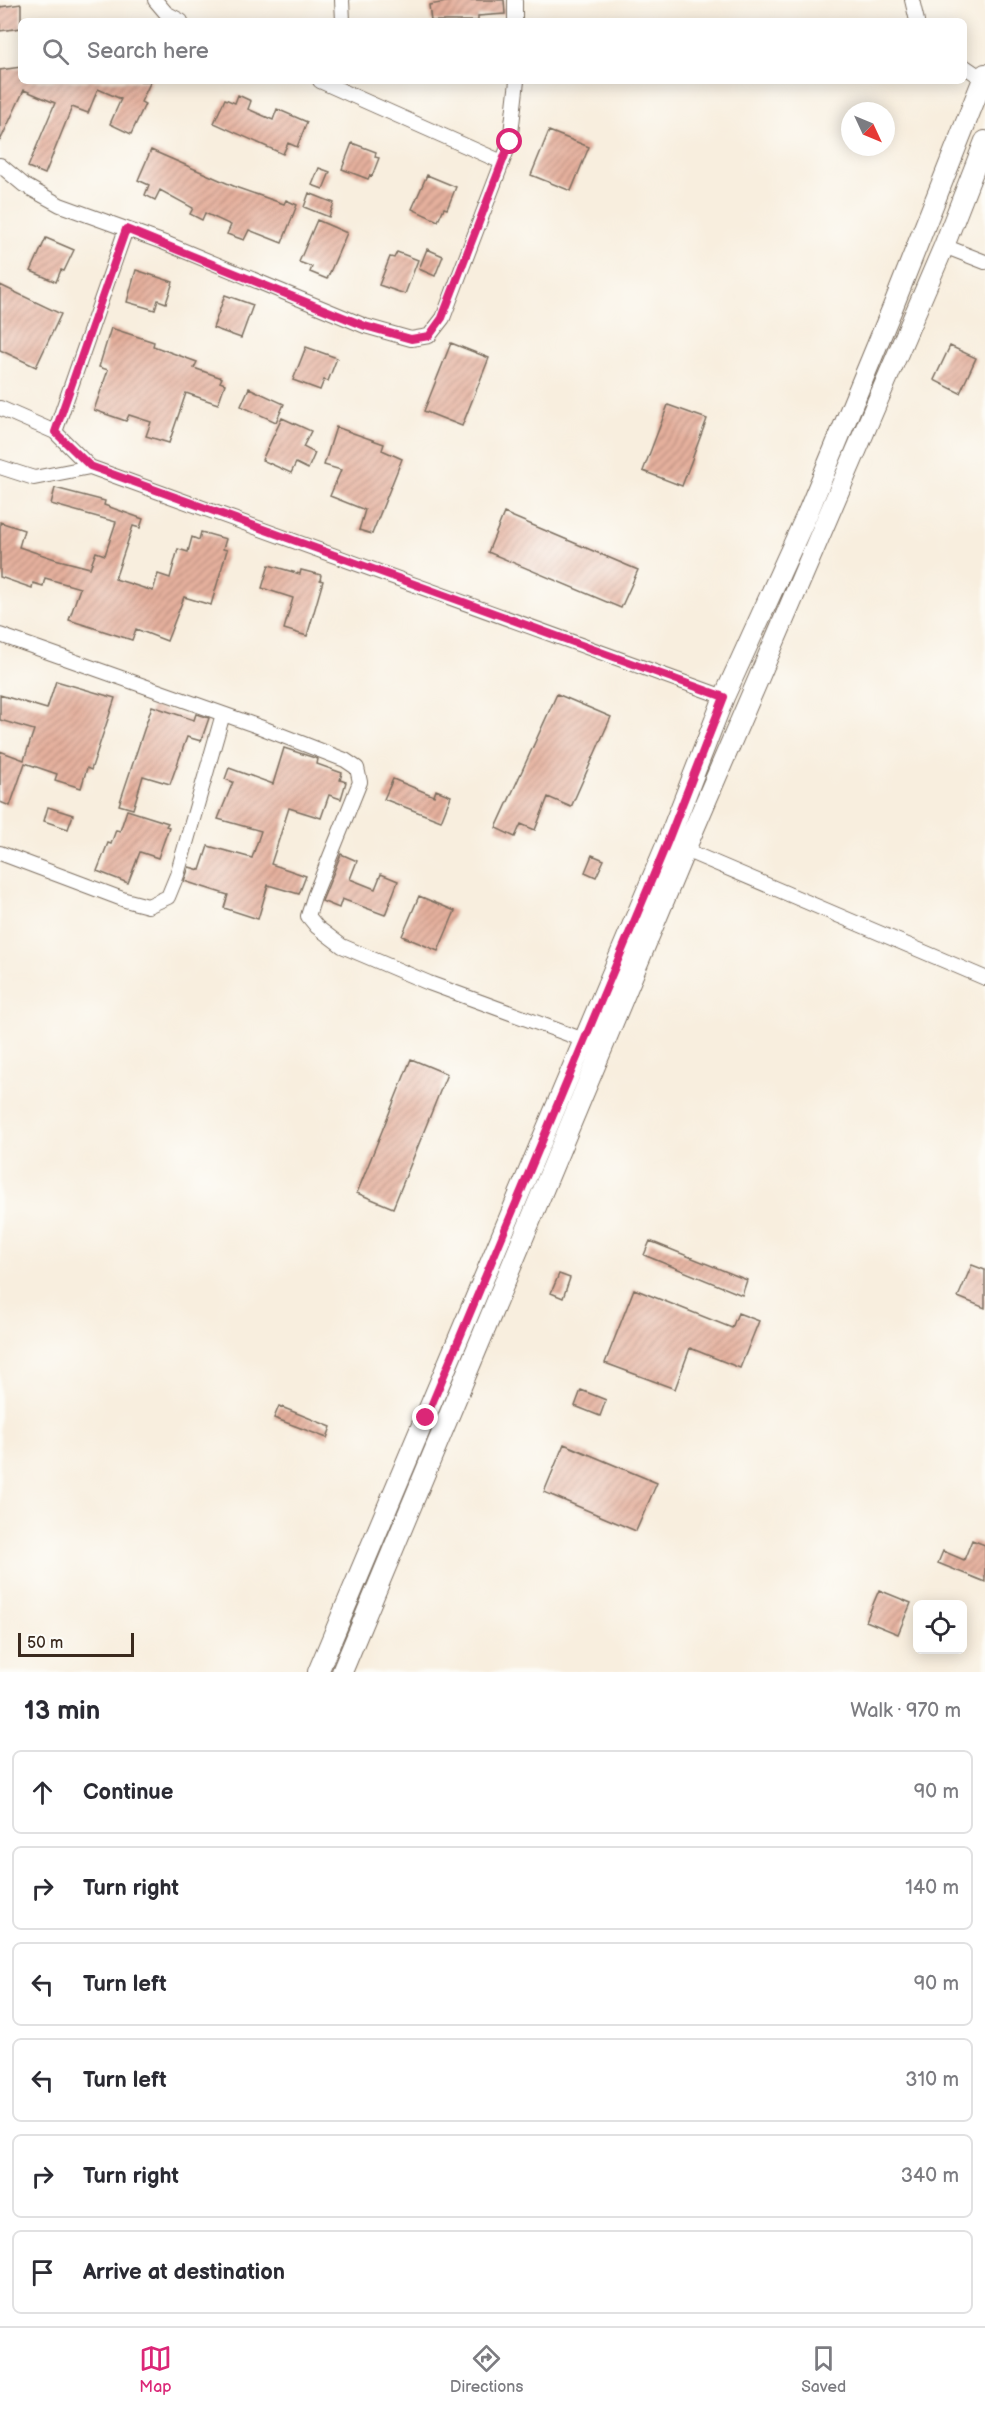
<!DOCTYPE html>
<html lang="en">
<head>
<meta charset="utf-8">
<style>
  body { margin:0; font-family:"Balsamiq Sans",sans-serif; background:#f2f2f3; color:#2b2b33 }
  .controls { position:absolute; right:18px; bottom:18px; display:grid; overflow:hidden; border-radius:9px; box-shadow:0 3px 15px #0003 }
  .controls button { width:54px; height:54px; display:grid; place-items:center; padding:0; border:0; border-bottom:2px solid #e1e1e2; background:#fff; color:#2b2b33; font:30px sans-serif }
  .compass { position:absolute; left:841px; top:102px; width:54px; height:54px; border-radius:50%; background:#fff; box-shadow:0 3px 15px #0003; rotate:134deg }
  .scale { position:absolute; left:18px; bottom:15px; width:116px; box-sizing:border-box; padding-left:6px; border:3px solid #3b2a1e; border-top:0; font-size:16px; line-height:21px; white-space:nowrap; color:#3b2a1e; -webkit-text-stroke:4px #fdfcf7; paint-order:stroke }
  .stop { position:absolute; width:18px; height:18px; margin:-14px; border:4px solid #db2777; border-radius:50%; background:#fff }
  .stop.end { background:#db2777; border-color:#fff; box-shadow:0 2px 6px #0008 }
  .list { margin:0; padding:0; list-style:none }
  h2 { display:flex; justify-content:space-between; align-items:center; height:78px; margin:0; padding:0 24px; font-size:26px }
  h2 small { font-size:20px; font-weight:400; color:#7c7c81 }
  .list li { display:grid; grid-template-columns:39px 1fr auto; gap:18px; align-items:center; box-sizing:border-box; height:84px; margin:0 12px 12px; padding:0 12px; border:2px solid #e1e1e2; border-radius:9px }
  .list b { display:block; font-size:22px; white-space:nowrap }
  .list em { font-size:20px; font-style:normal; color:#7c7c81 }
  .icon { flex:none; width:33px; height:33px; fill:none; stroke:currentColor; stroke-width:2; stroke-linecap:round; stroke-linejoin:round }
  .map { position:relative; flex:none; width:985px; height:1672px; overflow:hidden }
  .search { position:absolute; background:#fff; box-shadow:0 3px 15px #0003; left:18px; right:18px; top:18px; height:66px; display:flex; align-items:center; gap:15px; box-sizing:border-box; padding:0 21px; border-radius:9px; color:#7c7c81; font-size:22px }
  .sheet { height:654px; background:#fff }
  nav { display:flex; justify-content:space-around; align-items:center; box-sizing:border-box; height:84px; border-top:2px solid #e1e1e2; background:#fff; font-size:16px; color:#7c7c81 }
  nav a { display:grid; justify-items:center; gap:3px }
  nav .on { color:#db2777 }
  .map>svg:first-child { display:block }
</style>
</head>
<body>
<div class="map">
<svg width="985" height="1672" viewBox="0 0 985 1672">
  <defs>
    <pattern id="building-hatch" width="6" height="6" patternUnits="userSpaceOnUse" patternTransform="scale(1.5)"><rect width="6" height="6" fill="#e5b09d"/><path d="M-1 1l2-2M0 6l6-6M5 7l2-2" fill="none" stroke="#bb8f7f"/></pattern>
  </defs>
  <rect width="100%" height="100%" fill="#fdfcf7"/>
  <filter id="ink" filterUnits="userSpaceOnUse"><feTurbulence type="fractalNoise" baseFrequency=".0167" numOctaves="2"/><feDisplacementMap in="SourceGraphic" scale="12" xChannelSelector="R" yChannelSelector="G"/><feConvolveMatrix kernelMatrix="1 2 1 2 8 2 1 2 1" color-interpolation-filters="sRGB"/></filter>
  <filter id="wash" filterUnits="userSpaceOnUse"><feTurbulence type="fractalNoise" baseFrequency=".008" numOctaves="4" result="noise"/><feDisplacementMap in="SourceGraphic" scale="24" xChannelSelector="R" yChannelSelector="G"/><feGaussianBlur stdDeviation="1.35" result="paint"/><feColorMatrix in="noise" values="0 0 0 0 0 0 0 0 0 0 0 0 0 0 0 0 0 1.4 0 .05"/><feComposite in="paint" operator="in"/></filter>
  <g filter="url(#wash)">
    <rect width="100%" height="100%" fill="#f8eede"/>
    <g id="blocks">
      <path fill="url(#building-hatch)" d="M 457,0 L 504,0 L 505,14 L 478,16 L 478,21 L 431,21 L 429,5 Z
        M 21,4 L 21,28 L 0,31 L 0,7 Z
        M 21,67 L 21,81 L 151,81 L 141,102 L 145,104 L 131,134 L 110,124 L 121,99 L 98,89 L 88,113 L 72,107 L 45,174 L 28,167 L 55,103 L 24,90 L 0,141 L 0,70 Z
        M 238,95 L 251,101 L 248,109 L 273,120 L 277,109 L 307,122 L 297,147 L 288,143 L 283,154 L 214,123 L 225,99 L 235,103 Z
        M 549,131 L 589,147 L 571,191 L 531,175 Z
        M 352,143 L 376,152 L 375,157 L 379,158 L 372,176 L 370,175 L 368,179 L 342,169 Z
        M 151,150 L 238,188 L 284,204 L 286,200 L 297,205 L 282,243 L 249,230 L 244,240 L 227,234 L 231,225 L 205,213 L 202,220 L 190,214 L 193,208 L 160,190 L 155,200 L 145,195 L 149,185 L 138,180 Z
        M 319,168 L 330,172 L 323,189 L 312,185 Z
        M 427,175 L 456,187 L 447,209 L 444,208 L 438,221 L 412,209 Z
        M 309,193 L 334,203 L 329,217 L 304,207 Z
        M 317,220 L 347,233 L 327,279 L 310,272 L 312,267 L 299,262 Z
        M 46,238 L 74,250 L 64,271 L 61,270 L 56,282 L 31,271 Z
        M 427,249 L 443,256 L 435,276 L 419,269 Z
        M 397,252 L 418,260 L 405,294 L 379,285 L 390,257 L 394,258 Z
        M 136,270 L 173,282 L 166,303 L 158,300 L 155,310 L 127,302 Z
        M 0,285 L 61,314 L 36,367 L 0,350 Z
        M 225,295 L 253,305 L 241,338 L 213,328 Z
        M 111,328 L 154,342 L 153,346 L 197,362 L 194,368 L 222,378 L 220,382 L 225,384 L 218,404 L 186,393 L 169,443 L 146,436 L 151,422 L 129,415 L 126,421 L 94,410 L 108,370 L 99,367 Z
        M 451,343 L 489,358 L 462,426 L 424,411 Z
        M 950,346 L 976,358 L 960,393 L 934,380 Z
        M 306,347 L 337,358 L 328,381 L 324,380 L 320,390 L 293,380 Z
        M 249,388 L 284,404 L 276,422 L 241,406 Z
        M 668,405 L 707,419 L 682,486 L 643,471 Z
        M 282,418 L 311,431 L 303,447 L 315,453 L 308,469 L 296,463 L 291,473 L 262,460 Z
        M 336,427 L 384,444 L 382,450 L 402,459 L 372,534 L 359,530 L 365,510 L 330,496 L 341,470 L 324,465 Z
        M 55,488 L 105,501 L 104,505 L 143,519 L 140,528 L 133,526 L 115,579 L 153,591 L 158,574 L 170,578 L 178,549 L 188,552 L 192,537 L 199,540 L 201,532 L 226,539 L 223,549 L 227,550 L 211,605 L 184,597 L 167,641 L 136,629 L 132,640 L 69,620 L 80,588 L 45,578 L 43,586 L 33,583 L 32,588 L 0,577 L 0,522 L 24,530 L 19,547 L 55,559 L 90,568 L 96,552 L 105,555 L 116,522 L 51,504 Z
        M 504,513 L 638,570 L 621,608 L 488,552 Z
        M 269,565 L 300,574 L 301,570 L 321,575 L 320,580 L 323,581 L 307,636 L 284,629 L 293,598 L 262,588 Z
        M 56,681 L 115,698 L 91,770 L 87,768 L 81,788 L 55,780 L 57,774 L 25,763 L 10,806 L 0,802 L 0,751 L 24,760 L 34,730 L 0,720 L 0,695 L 47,709 Z
        M 557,694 L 611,717 L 571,807 L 548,797 L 535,830 L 521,824 L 515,837 L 496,828 Z
        M 152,706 L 194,720 L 196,714 L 209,718 L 201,741 L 187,737 L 170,784 L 143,776 L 133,809 L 119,805 Z
        M 284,748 L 318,759 L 317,764 L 342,773 L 340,780 L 346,782 L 341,799 L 329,795 L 321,818 L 289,808 L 271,864 L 306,876 L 299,894 L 268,885 L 258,919 L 224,908 L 228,895 L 184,881 L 189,867 L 200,870 L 208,846 L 252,858 L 261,831 L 218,819 L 233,782 L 225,779 L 229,768 L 273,784 Z
        M 393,779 L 434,796 L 436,790 L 451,796 L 441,821 L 384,799 Z
        M 48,807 L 73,815 L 68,829 L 44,821 Z
        M 127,810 L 168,823 L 166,826 L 169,827 L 158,858 L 140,852 L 128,883 L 97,871 L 108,843 L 111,844 L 116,830 L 120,831 Z
        M 341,854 L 357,861 L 350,879 L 375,889 L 381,874 L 398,881 L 385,915 L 342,899 L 339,908 L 322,901 Z
        M 592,855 L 604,860 L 596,877 L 585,872 Z
        M 419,896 L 455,911 L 438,951 L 402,936 Z
        M 411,1059 L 447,1074 L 393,1208 L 357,1193 Z
        M 650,1241 L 747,1280 L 742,1295 L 644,1255 Z
        M 972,1265 L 985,1270 L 985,1308 L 958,1297 Z
        M 559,1274 L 570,1278 L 563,1298 L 551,1293 Z
        M 634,1289 L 732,1328 L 738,1313 L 759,1321 L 740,1368 L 690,1348 L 675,1389 L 605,1363 Z
        M 581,1390 L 606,1400 L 600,1416 L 575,1406 Z
        M 279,1406 L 331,1427 L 327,1438 L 274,1418 Z
        M 564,1444 L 657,1483 L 636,1531 L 544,1492 Z
        M 972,1540 L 985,1545 L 985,1582 L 938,1563 L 943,1551 L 964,1560 Z
        M 879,1590 L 911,1603 L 898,1634 L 866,1621 Z"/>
    </g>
  </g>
  <g filter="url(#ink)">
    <use href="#blocks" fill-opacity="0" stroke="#7d6f61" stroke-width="1.5"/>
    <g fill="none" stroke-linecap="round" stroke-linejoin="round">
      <g stroke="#7d6f61" stroke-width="16">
        <path id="street" d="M 155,0 L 166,13 L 181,21
          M 342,0 L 343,21
          M 515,0 L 515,21
          M 912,0 L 917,21
          M 964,66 L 983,79
          M 320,81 L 502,162
          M 0,165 L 24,185 L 60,205 L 165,243 L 365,326 L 411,339 L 429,336 L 443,318 L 510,142 L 517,81
          M 944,246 L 985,262
          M 0,408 L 55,432 L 90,467 L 724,697
          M 55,432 L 126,229
          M 0,467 L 34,478 L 90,467
          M 0,635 L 260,727 L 345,760 L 357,768 L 360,782 L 315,894 L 308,916 L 317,927 L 342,946 L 429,983 L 584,1040
          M 685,850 L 985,978
          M 0,853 L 125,900 L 148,906 L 168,897 L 177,875 L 223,714"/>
      </g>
      <g stroke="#7d6f61" stroke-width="22">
        <path id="secondary" d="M 318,1672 L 667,843 L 724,697 L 808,512 L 892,309 L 985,74
          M 342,1672 L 685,850 L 944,246 L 985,141"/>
      </g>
      <use href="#street" stroke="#fff" stroke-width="14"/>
      <use href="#secondary" stroke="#fff" stroke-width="20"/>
    </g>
  </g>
  <g fill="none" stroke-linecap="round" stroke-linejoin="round" filter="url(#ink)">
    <path stroke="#db2777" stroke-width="8" d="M 426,1418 L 667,843 L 724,697 L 90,466 L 55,432 L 126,229 L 365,326 L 411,339 L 429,336 L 442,318 L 510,142"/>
  </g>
</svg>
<div class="controls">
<button><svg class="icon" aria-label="locate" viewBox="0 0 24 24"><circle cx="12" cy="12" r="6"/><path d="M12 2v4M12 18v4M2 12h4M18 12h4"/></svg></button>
</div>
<svg class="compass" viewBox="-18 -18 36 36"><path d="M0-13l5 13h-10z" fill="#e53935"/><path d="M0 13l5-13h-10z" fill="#7c7c81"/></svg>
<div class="scale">50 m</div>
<div class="stop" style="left:510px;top:142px"></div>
<div class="stop end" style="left:426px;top:1418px"></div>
<div class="search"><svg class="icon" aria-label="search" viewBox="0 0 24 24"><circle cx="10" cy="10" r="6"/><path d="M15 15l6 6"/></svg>Search here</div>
</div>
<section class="sheet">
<h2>13 min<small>Walk · 970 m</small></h2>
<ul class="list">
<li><svg class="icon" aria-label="ahead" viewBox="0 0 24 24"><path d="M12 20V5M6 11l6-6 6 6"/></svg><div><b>Continue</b></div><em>90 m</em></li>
<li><svg class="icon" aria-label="right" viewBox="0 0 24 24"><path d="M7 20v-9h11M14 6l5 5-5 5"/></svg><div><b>Turn right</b></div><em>140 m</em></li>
<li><svg class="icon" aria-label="left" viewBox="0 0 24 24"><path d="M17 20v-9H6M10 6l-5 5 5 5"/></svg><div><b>Turn left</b></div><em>90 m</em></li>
<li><svg class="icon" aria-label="left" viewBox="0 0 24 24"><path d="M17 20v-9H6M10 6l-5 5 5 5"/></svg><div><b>Turn left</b></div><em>310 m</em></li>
<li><svg class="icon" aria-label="right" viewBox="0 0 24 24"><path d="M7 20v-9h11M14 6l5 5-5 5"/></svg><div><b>Turn right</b></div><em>340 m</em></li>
<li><svg class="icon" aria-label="arrive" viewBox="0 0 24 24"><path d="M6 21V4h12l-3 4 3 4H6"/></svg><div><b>Arrive at destination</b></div></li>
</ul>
</section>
<nav>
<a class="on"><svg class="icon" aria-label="map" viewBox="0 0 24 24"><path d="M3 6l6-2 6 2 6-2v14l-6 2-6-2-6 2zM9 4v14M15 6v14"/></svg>Map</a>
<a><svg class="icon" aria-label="directions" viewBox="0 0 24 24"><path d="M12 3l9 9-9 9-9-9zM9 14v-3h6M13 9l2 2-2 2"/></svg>Directions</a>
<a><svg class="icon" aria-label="saved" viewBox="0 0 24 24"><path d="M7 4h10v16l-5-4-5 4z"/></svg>Saved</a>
</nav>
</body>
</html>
